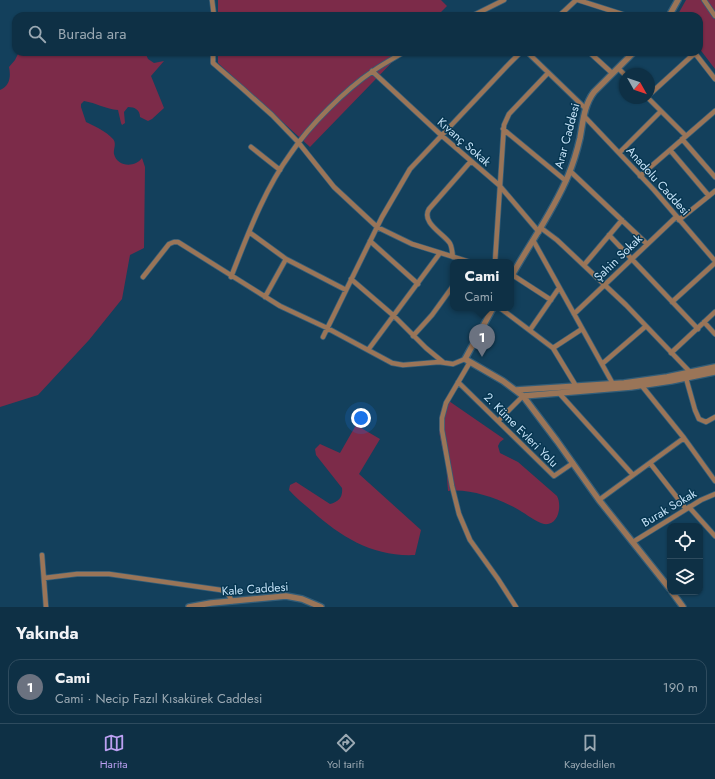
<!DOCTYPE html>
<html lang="tr">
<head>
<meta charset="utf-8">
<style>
  body { margin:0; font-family:Jost,sans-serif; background:#17384c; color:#f1f3f6 }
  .controls { position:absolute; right:12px; bottom:12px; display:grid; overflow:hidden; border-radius:8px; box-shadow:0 1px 3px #0004 }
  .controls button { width:36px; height:36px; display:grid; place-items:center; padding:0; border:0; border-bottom:1px solid #2e4b5e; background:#0e3045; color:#f1f3f6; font:20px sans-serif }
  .compass { position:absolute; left:619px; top:68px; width:36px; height:36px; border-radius:50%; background:#0e3045; box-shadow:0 1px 3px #0004; rotate:130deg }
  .you { position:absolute; left:361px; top:418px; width:14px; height:14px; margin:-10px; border:3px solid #fff; border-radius:50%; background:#1a73e8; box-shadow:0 0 0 6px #1a73e833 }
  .badge { display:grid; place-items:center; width:26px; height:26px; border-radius:50%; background:#bca0f2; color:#fff; font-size:13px; font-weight:700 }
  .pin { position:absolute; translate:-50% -33px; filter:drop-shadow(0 1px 2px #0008) }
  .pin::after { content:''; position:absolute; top:21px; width:14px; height:12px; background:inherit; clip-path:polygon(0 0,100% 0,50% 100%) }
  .popup { position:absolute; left:450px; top:259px; width:64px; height:52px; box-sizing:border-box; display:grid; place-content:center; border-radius:8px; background:#0e3045; filter:drop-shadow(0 1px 3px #0005); font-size:13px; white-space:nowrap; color:#9ba9b3 }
  .popup b { font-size:15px; color:#f1f3f6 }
  .popup::after { content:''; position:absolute; left:50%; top:100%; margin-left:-8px; border:8px solid transparent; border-top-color:#0e3045 }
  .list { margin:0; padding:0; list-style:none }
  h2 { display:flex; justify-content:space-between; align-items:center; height:52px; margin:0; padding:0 16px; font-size:17px }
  h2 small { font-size:13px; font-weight:400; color:#9ba9b3 }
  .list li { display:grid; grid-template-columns:26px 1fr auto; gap:12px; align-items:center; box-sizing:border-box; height:56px; margin:0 8px 8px; padding:0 8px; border:1px solid #2e4b5e; border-radius:12px }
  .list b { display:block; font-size:15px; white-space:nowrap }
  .list p { margin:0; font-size:13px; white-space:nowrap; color:#9ba9b3 }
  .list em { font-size:13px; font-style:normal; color:#9ba9b3 }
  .icon { flex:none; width:22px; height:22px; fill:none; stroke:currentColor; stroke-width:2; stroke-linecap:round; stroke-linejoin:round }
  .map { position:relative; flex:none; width:715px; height:607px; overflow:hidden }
  .search { position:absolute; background:#0e3045; box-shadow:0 1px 3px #0004; left:12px; right:12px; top:12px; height:44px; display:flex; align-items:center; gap:10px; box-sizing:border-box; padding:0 14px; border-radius:12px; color:#9ba9b3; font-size:15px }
  .sheet { height:116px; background:#0e3045 }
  nav { display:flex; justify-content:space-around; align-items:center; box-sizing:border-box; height:56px; border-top:1px solid #2e4b5e; background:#0e3045; font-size:11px; color:#9ba9b3 }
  nav a { display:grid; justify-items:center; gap:2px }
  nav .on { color:#bca0f2 }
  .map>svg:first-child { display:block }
</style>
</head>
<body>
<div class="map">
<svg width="715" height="607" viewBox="0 0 715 607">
  <rect width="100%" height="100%" fill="#13405c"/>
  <path fill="#7c2b49" d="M 218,0 L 441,0 L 447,6 L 437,16 L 218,16 Z
    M 686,0 L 715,0 L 715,69 L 699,48 L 699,16 L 677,16 Z
    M 19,52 L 145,52 L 148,59 L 154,63 L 164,61 L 151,76 L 164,108 L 152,119 L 148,121 L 140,117 C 140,110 135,107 128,107 L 124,112 L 125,123 L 122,125 L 121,123 L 118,110 C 106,109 96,103 84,101 L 81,104 L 81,107 L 86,122 C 94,126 106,131 113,139 C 117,144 113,149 114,154 C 117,167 135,168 142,158 L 145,167 L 144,248 L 130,255 L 122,299 L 89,340 L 38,395 L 0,407 L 0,90 C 10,86 11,76 9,67 L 15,60 Z
    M 218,52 L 402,52 L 310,147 L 218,63 Z
    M 446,399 L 504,439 L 500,442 L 498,446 L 500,453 L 518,462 L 557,496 C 562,505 559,526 544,524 C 536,522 526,514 519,510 C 500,499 470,488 448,491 C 447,481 447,470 445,460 C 440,437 434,421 446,399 Z
    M 356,425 L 380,439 L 359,474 L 421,530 L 415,555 C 374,557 342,538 312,511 C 305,505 296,498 289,490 L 290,485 L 296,482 L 330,504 C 339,502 343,497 342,488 L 316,455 L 315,449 L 320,444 L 340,453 Z"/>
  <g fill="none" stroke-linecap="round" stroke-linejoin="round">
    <g stroke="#335d78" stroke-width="6">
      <path id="minor" d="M 212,0 L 214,16
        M 578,0 L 628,16
        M 704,0 L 715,16
        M 472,16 L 504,0
        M 559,16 L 576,0
        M 213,52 L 213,63 L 243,89 L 272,115 L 298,142 L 334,187 L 377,227 L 412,244 L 470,262
        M 527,52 L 585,108
        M 589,52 L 612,73
        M 694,52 L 715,79
        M 618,68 L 625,75
        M 372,71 L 441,135 L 499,185 L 539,232
        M 649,95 L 695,53
        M 648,98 L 686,136
        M 584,116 L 654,190 L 715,261
        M 503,129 L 566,181
        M 682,139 L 715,177
        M 251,147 L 280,170
        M 670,150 L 709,196
        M 619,153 L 661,111
        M 570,171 L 647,244
        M 640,176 L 715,111
        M 679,220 L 715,191
        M 541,228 L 557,240 L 626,305 L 690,372
        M 249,232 L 286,259 L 346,290
        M 609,235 L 698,329
        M 533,240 L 613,384
        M 370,241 L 418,284
        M 453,257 C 452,252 452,245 449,242 C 442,233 421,222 429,209 L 471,161
        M 495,262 L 504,125 L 509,114 L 548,73
        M 584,265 L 622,220
        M 511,274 L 551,300
        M 143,277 L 169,244 L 174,242 L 178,242 L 280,306 L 327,328 L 392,363 L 403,365 L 439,362 L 453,364 L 465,359
        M 231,277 C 248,234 264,190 291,153 C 309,126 346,89 373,71 C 383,64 394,58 404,52
        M 351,279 L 394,316 L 426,348 L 443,362
        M 265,297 L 286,259
        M 672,302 L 715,263
        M 500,308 L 553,348 L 576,386
        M 574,314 L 676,217
        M 704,322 L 715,334
        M 530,330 L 559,288
        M 413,336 L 432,315 L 453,286
        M 323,337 L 382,217 L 410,169 L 507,66 L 521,52
        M 553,348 L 582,329
        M 368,350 L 440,253
        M 671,353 L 715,312
        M 470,362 L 446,403 L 442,418 L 442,430 L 452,486 L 459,514 L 470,540 L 498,579 L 516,607
        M 602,364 L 646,326
        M 686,378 L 695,410 L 699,419 L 706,422 L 715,417
        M 458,382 L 554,476 L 573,463
        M 642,386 L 684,438 L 715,481
        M 559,393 L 633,475
        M 498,421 L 523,396
        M 650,463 L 686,509
        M 599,500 L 684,438
        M 689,507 L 715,536
        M 633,542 L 701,500 L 715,494
        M 42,555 L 46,607
        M 44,578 L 77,574 L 109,574 L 221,590 L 228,594 L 232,601"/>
    </g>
    <g stroke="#335d78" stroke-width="8">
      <path id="tertiary" d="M 669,16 L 678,0
        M 511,277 C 530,243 553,212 568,176 C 573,164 577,151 580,138 C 583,122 584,105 594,92 L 634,52
        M 493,308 L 465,359 L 503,381 L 523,396 L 557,441 L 599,500 L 670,589
        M 516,390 L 624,383 L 667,377 L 715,367
        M 523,396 L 631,387 L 671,381 L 715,372
        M 672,592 L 683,607
        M 189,607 L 211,603 L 286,596 L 302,599 L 321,607"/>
    </g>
    <use href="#minor" stroke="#9a7558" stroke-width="4.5"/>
    <use href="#tertiary" stroke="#9a7558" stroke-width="5.5"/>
  </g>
  <g text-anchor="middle" stroke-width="3" stroke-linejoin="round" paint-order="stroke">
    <g font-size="12" fill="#c5e2f7" stroke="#063651">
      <text transform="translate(567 136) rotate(-75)" y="4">Arar Caddesi</text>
      <text transform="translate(464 142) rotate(41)" y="4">Kıvanç Sokak</text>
      <text transform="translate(658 181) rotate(48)" y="4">Anadolu Caddesi</text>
      <text transform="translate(618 258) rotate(-44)" y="4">Şahin Sokak</text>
      <text transform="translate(521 430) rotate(45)" y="4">2. Küme Evleri Yolu</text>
      <text transform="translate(669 508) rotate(-31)" y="4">Burak Sokak</text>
      <text transform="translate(255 589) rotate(-4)" y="4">Kale Caddesi</text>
    </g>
  </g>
</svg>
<div class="controls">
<button><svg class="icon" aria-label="locate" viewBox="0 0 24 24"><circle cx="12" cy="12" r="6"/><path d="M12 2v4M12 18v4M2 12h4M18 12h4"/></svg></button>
<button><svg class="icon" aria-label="layers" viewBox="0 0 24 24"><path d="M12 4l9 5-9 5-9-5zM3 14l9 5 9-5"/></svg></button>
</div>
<svg class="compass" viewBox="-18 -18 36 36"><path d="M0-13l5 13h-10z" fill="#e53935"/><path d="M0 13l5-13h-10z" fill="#9ba9b3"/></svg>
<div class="you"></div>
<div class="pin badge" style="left:482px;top:357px;background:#6b7280">1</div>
<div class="popup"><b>Cami</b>Cami</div>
<div class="search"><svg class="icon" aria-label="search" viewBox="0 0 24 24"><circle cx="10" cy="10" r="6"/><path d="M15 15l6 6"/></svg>Burada ara</div>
</div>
<section class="sheet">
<h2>Yakında<small></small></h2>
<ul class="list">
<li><span class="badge" style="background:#6b7280">1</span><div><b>Cami</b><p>Cami · Necip Fazıl Kısakürek Caddesi</p></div><em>190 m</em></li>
</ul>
</section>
<nav>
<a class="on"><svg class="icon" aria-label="map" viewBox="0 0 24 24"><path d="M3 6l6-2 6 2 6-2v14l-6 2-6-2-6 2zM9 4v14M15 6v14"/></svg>Harita</a>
<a><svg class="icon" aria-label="directions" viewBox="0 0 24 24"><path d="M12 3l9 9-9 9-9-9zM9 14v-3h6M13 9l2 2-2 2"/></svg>Yol tarifi</a>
<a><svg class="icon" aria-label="saved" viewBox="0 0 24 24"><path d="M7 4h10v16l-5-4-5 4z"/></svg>Kaydedilen</a>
</nav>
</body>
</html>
